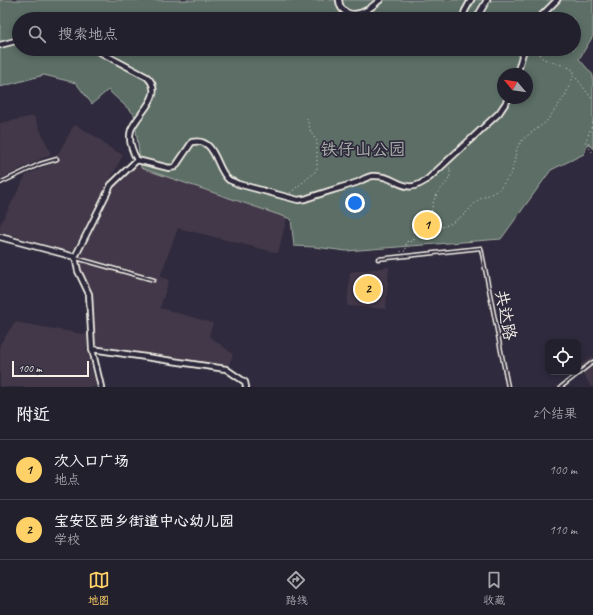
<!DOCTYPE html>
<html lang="zh">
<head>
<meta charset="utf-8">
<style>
  body { margin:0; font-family:Caveat,"LXGW WenKai TC",sans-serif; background:#2f2d3a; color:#f1f3f6 }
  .controls { position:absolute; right:12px; bottom:12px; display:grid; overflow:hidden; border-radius:8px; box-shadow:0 2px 6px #0003 }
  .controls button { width:36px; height:36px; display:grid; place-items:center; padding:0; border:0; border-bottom:1px solid #403e4a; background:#23202e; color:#f1f3f6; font:20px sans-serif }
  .compass { position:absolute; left:497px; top:68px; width:36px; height:36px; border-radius:50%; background:#23202e; box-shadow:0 2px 6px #0003; rotate:299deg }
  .scale { position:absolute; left:12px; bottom:10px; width:77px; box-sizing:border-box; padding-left:4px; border:2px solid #f4f1e8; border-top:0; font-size:11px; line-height:14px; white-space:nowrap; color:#f4f1e8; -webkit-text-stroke:3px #2f2a3d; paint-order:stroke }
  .you { position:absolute; left:355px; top:203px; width:14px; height:14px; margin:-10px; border:3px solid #fff; border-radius:50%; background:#1a73e8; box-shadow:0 0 0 6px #1a73e833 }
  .badge { display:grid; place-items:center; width:26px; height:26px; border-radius:50%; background:#ffd166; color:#111; font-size:13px; font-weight:700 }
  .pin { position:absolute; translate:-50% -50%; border:2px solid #fff; box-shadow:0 1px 4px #0006 }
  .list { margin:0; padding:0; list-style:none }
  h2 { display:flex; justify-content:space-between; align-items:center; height:52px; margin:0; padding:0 16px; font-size:17px }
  h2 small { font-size:13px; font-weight:400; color:#a3a3aa }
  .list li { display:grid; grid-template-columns:26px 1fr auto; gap:12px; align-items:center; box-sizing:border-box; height:60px; padding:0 16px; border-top:1px solid #403e4a }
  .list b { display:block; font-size:15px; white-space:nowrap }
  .list p { margin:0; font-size:13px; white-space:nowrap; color:#a3a3aa }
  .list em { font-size:13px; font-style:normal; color:#a3a3aa }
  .icon { flex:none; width:22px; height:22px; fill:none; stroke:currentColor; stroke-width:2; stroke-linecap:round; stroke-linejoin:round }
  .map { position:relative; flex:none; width:593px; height:387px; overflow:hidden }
  .search { position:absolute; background:#23202e; box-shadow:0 2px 6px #0003; left:12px; right:12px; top:12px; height:44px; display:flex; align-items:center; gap:10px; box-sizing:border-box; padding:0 14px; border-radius:22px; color:#a3a3aa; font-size:15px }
  .sheet { height:172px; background:#23202e }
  nav { display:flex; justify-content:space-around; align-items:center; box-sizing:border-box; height:56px; border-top:1px solid #403e4a; background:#23202e; font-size:11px; color:#a3a3aa }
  nav a { display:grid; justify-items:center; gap:2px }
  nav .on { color:#ffd166 }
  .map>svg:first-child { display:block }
</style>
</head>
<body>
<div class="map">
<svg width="593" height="387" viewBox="0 0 593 387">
  <rect width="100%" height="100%" fill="#2f2a3d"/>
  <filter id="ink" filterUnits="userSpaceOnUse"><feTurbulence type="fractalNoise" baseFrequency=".025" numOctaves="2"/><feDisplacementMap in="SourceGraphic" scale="8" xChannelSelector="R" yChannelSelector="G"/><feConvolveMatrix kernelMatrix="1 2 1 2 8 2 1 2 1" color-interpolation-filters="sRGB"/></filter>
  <g filter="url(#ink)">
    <path fill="#423848" d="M 34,116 L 51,154 L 0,179 L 0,123 Z
      M 76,125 L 101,140 L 105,145 L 123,155 L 72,252 L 0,232 L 0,225 L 26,175 L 53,163 L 73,127 Z
      M 131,163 L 141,168 L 287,218 L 278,253 L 178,228 L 160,277 L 169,280 L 160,308 L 213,323 L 209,336 L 233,354 L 228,367 L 97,347 L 94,344 L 92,293 L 80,269 L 78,258 L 104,207 L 115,187 L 122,181 Z
      M 389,267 L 386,309 L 347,306 L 350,272 Z
      M 15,322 L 88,335 L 87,350 L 96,387 L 0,387 L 0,344 Z
      M 593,356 L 593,387 L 591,387 L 579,366 Z"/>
    <path fill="#5c6e66" stroke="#a8b0a7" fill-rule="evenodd" d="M 0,0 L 593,0 L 593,36 L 579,59 L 593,75 L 593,149 L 588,143 L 584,154 L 551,170 L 501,239 L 346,251 L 315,247 L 294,246 L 291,219 L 141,168 L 134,114 L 108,90 L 92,104 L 76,83 L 44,75 L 0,87 ZM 19,19 L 574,19 L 574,49 L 19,49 ZM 503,74 L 527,74 L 527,98 L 503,98 Z"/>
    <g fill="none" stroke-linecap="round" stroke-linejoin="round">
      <g stroke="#f4f1e8" stroke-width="5">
        <path id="lane" d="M 0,183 L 40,164 L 57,159
          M 76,258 L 154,280
          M 378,259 L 481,248 L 508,387
          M 561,387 L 593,362"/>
      </g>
      <g stroke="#f4f1e8" stroke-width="8">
        <path id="street" d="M 339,0 C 340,15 355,17 367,10 C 372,7 376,3 380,0
          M 465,19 L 463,17 L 465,11 L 471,0
          M 476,19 L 487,0
          M 538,19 L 557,0
          M 0,45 L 19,40
          M 94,49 L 147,77 C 166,95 138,112 131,130 C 128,140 132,151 137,160 L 169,168 L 175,167 L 192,142 C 217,137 215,169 229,180 C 231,181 235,182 238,184 L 298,200 L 305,199 C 322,193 340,188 358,182 C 362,180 367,177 372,176 C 398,174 403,199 429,178 L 499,113 L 509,98
          M 517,74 L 524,49
          M 0,237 L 75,257
          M 92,349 L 226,369 L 245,382 L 246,387
          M 101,387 L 92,349 L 89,294 L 78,271 L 75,257 L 111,185 L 137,160"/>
      </g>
      <path stroke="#f4f1e8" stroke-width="1" stroke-dasharray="1 3" stroke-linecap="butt" d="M 574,75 L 593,100
        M 593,123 L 585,143 L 593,153
        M 290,193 L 314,173 L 317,168 L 317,141 L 311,133 L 307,118
        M 430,227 C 431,217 431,204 436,196 C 442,184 454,182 449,166
        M 401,252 L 401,251 L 406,251 L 406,242 L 414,241 L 413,230 L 427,227 L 440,228 L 452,223 L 465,214 L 478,200 L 499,190 L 512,172 L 517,148 L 523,139 L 546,122 L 565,96 L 574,75 L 574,71 C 566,64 551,64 541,57 L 539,49"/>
      <use href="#lane" stroke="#2f2a3d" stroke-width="2"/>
      <use href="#street" stroke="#2f2a3d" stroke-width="4.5"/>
    </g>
  </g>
  <g text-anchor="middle" stroke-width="3.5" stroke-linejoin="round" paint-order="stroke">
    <g font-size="17" fill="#b0b6ae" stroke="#2f2a3d">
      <text x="363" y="155">铁仔山公园</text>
    </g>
    <g font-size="17" fill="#f4f1e8" stroke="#2f2a3d">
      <text transform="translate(506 315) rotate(79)" y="6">共达路</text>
    </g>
  </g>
</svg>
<div class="controls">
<button><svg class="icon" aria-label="locate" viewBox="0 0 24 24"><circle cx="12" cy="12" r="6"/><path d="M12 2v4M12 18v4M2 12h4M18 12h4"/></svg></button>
</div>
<svg class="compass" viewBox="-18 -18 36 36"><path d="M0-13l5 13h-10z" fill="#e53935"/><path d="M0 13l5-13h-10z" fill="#a3a3aa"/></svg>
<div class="scale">100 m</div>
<div class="you"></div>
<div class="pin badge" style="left:427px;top:225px">1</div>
<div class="pin badge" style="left:368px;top:289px">2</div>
<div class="search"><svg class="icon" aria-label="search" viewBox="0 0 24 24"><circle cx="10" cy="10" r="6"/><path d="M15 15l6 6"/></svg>搜索地点</div>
</div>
<section class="sheet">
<h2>附近<small>2个结果</small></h2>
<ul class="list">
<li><span class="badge">1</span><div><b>次入口广场</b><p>地点</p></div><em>100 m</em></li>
<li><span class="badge">2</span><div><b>宝安区西乡街道中心幼儿园</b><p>学校</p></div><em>110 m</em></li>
</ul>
</section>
<nav>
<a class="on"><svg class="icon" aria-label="map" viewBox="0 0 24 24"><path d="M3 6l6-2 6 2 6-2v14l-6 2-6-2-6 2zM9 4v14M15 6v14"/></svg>地图</a>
<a><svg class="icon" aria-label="directions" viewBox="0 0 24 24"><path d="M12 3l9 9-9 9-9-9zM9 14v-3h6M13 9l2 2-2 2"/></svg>路线</a>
<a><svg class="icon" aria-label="saved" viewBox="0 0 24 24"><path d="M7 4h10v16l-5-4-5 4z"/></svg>收藏</a>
</nav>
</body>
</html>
